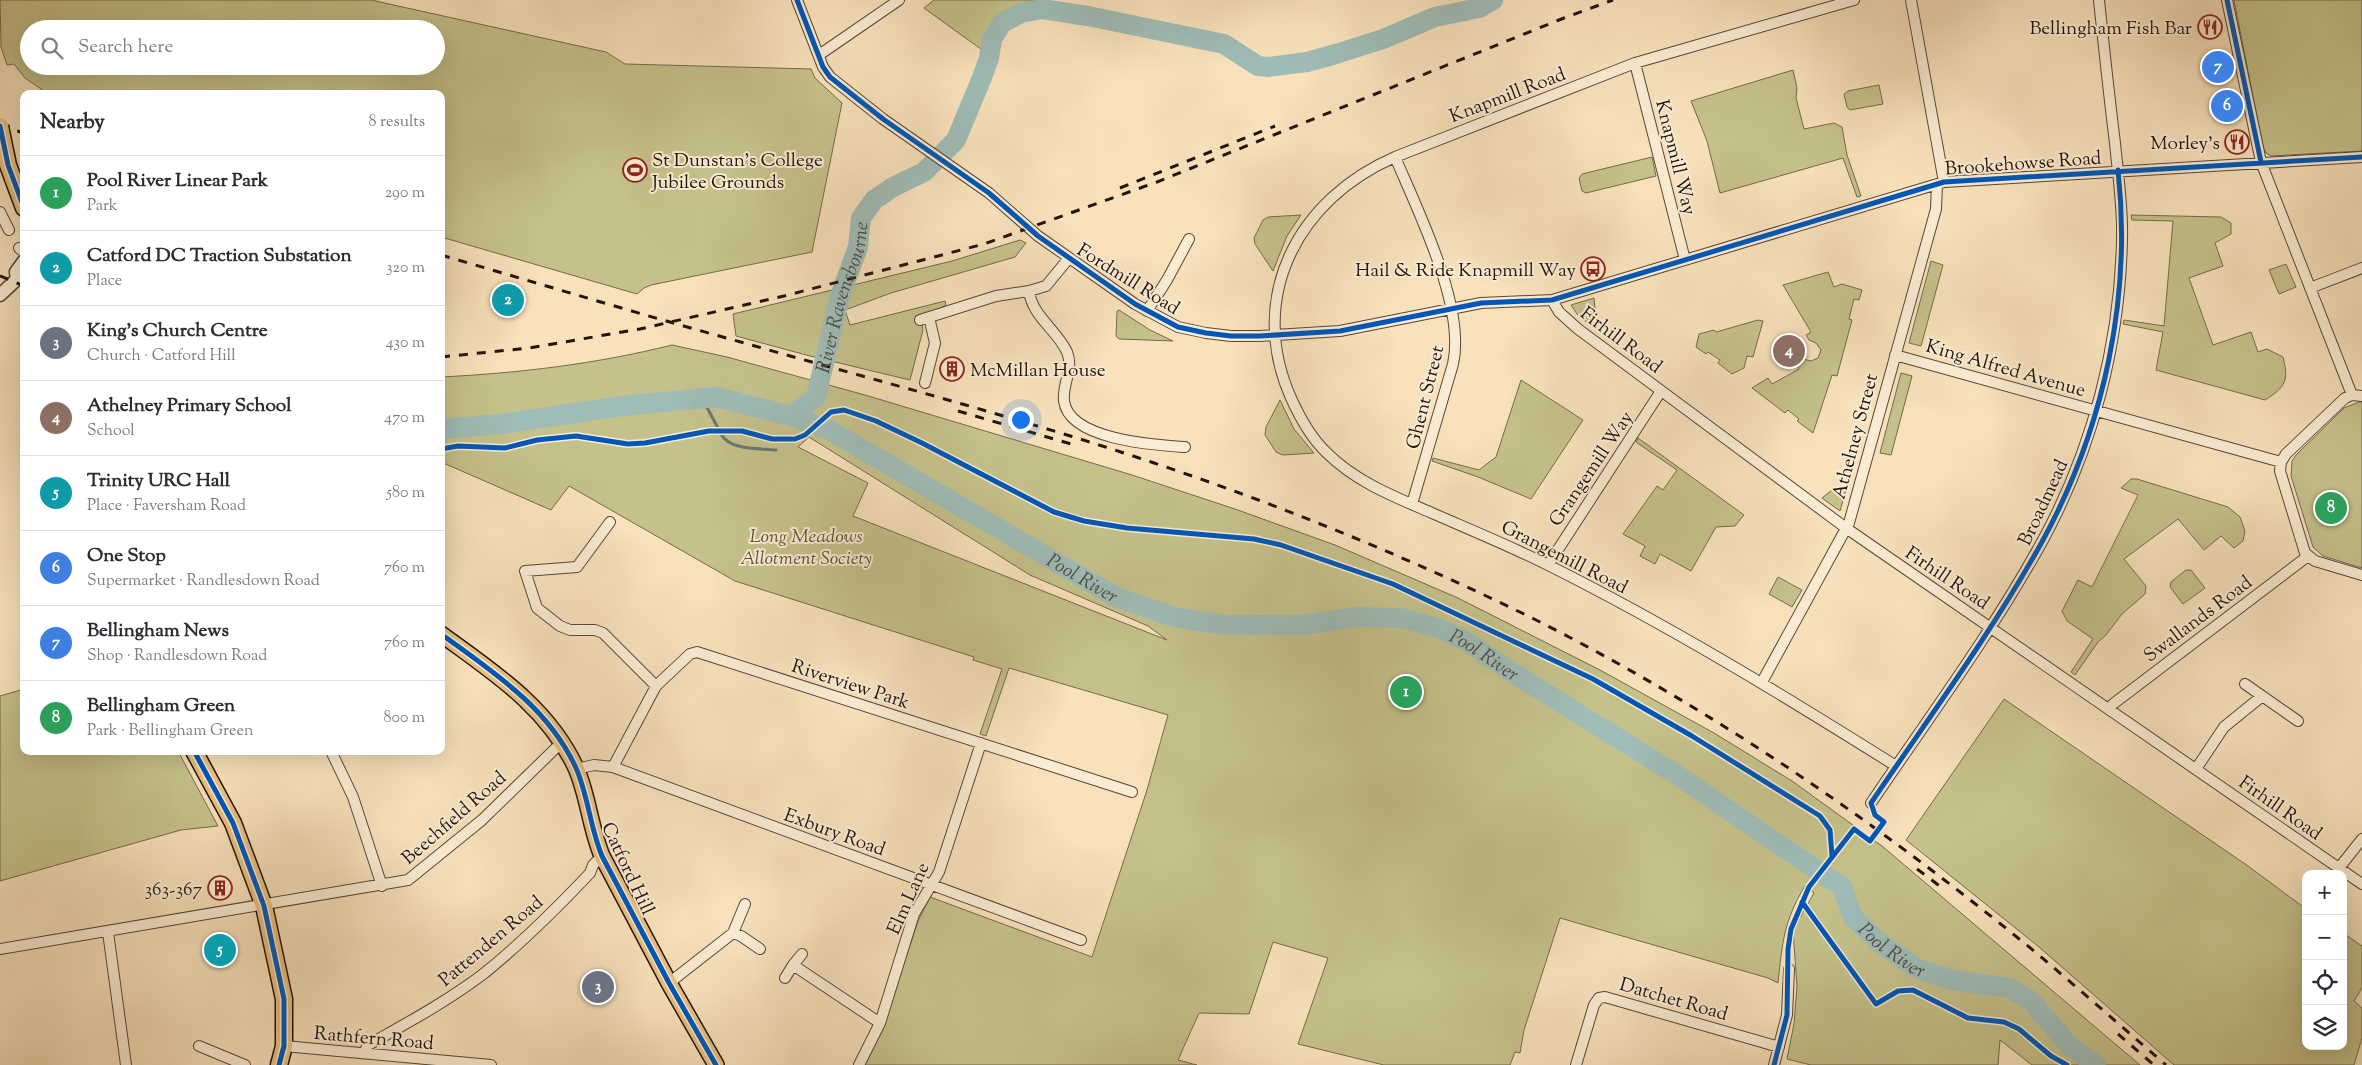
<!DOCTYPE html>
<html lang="en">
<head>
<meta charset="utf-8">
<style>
  body { margin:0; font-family:"Sorts Mill Goudy",serif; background:#f2f2f3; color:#2b2b33 }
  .controls { position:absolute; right:15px; bottom:15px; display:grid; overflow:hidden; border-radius:10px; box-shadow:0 5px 20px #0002 }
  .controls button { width:45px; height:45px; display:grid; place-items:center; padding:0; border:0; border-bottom:1px solid #e1e1e2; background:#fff; color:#2b2b33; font:25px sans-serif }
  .you { position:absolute; left:1020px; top:419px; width:18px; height:18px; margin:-12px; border:4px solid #fff; border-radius:50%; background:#1a73e8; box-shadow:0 0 0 8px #1a73e833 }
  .badge { display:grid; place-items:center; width:32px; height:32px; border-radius:50%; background:#8f2418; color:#fff; font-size:16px; font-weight:700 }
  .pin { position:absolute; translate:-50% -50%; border:2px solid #fff; box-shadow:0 1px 5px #0006 }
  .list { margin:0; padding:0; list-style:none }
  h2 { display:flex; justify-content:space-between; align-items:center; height:65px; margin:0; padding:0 20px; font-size:21px }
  h2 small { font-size:16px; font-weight:400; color:#7c7c81 }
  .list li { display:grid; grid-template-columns:32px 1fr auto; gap:15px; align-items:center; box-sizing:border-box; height:75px; padding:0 20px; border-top:1px solid #e1e1e2 }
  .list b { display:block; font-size:19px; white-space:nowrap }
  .list p { margin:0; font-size:16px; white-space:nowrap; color:#7c7c81 }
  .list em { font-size:16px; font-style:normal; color:#7c7c81 }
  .icon { flex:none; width:28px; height:28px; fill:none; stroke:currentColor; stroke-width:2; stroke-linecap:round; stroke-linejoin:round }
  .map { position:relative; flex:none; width:2362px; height:1065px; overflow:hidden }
  .search { position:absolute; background:#fff; box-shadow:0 5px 20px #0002; left:20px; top:20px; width:425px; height:55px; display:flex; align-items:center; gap:12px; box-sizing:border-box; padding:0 18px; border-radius:28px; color:#7c7c81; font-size:19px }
  .panel { position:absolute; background:#fff; box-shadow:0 5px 20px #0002; left:20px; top:90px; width:425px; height:665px; border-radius:10px }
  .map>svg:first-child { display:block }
</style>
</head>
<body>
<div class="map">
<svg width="2362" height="1065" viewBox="0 0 2362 1065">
  <rect width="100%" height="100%" fill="#f8e1bb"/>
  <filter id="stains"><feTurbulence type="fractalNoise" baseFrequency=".004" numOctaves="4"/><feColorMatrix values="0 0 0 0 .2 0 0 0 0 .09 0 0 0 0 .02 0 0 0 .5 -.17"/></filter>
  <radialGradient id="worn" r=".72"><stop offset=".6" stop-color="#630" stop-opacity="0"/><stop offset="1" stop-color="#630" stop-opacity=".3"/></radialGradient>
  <path fill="#c5c18b" stroke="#746a4b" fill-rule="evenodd" d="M 0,0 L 371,0 L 606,52 L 625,64 L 811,69 L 815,78 L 842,103 L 812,252 L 651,285 L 644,288 L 637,294 L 441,237 L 441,94 L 44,94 L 44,91 L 25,78 L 14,64 L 7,65 L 1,47 ZM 29,29 L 436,29 L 436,66 L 29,66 Z
    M 934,0 L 1041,0 L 1042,5 C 1012,8 992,21 985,52 L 924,8 Z
    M 2234,0 L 2362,0 L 2362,151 L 2271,156 L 2266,153 L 2263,147 Z
    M 1793,70 L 1797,88 L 1796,98 L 1804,129 L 1834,123 L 1842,127 L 1847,155 L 1861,196 L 1857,197 L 1843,158 L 1720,193 L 1707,141 L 1691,101 Z
    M 1879,85 L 1883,104 L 1850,110 L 1847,107 L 1844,94 L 1848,91 Z
    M 1652,157 L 1656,176 L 1586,193 L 1582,191 L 1579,178 L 1582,174 Z
    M 1301,215 L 1287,236 L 1273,271 L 1255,244 L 1254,238 L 1263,220 L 1268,217 Z
    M 2131,215 L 2221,217 L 2231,223 L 2231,234 L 2215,243 L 2223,266 L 2189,278 L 2213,345 L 2251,332 L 2258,352 L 2267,349 L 2283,357 C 2289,380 2286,387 2265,400 L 2156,370 L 2163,332 L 2123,324 L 2124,320 L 2164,326 L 2173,221 L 2132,220 Z
    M 1020,240 L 1026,243 L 1015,257 L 891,293 L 845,310 L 850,325 L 945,301 L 946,305 L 921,319 L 923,330 L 910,380 L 810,356 L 736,336 L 733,314 L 952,261 Z
    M 1931,261 L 1943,265 L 1921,346 L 1909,343 Z
    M 2286,264 L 2296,287 L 2279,294 L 2269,270 Z
    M 1828,272 L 1834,287 L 1842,284 L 1862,290 L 1859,300 L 1854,299 L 1849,319 L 1852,320 L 1837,376 L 1832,375 L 1813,433 L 1797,421 L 1799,419 L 1788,410 L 1785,413 L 1752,388 L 1768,378 L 1772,384 L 1799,369 L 1796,363 L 1803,359 L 1811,361 L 1818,358 L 1821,350 L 1816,343 L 1809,340 L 1806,335 L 1811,332 L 1783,285 Z
    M 1594,298 L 1595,309 L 1589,324 L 1577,314 L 1571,305 Z
    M 1119,310 L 1150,330 L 1173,341 L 1119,339 L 1116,336 L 1117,311 Z
    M 1758,320 L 1763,321 L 1753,357 L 1747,356 L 1744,368 L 1732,374 L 1718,363 L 1720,360 L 1708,352 L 1706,354 L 1696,347 L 1699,334 L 1714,330 L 1716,332 Z
    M 672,345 L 727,357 L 865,395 L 1132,475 L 1235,509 L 1335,545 L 1458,598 L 1600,670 L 1714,733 L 1792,781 L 1882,846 L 2140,1065 L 2032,1065 L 2000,1040 L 1998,1065 L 1811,1065 L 1787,1059 L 1794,1024 L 1797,987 L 1793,930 L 1814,893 L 1805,886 C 1784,920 1782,944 1778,983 L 1768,978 L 1560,918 L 1524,1030 L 1520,1053 L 1515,1052 L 1510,1065 L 1384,1065 L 1298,1044 L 1328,958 L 1273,942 L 1249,1014 L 1199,1013 L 1178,1060 L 1197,1065 L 865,1065 L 882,1030 L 918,921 L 930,897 L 1092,957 L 1147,790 L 1168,715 L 1009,668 L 986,736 L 980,734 L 1002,669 L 973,660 L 974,657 L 735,581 L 569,486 L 551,510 L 441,462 L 441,377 C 520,373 596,364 672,345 ZM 809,437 L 1030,575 L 1148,626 L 1167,640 L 853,516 L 868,483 L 798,447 Z
    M 1901,373 L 1912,376 L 1891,455 L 1880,453 Z
    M 1521,380 L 1583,420 L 1531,499 L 1478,477 L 1432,461 L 1433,458 L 1479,470 L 1496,457 Z
    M 1280,400 L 1294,429 L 1314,453 L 1283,455 L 1276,452 L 1265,435 L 1266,427 Z
    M 2359,402 L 2362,402 L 2362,568 L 2323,556 L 2313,547 L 2291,476 L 2292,461 L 2296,455 L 2344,408 Z
    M 1638,438 L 1744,515 L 1735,526 L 1716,527 L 1691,571 L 1660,554 L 1655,564 L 1640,556 L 1645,546 L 1623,534 L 1657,486 L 1663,490 L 1677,470 L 1636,442 Z
    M 2131,479 L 2137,479 L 2228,507 L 2240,517 L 2245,531 L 2243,541 L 2234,548 L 2221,536 L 2204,550 L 2178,519 L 2124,559 L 2146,586 L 2145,594 L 2122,614 L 2106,635 L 2098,642 L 2075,675 L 2071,672 L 2093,639 L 2067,621 L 2062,611 L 2078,580 L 2092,587 L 2138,495 L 2121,488 Z
    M 1832,490 L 1846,490 L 1840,511 L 1822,498 Z
    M 2186,570 L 2191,570 L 2205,588 L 2183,604 L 2170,587 L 2171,582 Z
    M 1778,577 L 1802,590 L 1792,607 L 1769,594 Z
    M 24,689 L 24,751 L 178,751 L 218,826 L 181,830 L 0,881 L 0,696 Z
    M 2004,699 L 2248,866 L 2306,909 L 2306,1046 L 2343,1046 L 2343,933 L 2362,946 L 2362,988 L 2354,1001 L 2362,1008 L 2362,1038 L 2354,1065 L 2174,1065 L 2039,947 L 1906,840 Z"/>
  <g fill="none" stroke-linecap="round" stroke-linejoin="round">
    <path stroke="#6d7872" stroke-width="3" d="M 702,398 L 719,430
      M 721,434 C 730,451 760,448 776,450"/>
    <g stroke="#9fbcb7" stroke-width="20">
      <path id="s1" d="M 791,416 L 831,431 L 1116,597 L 1174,617 L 1226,625 L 1304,625 L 1357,617 L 1402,618 L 1441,629 L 1469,643 L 1507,669 L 1677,775 L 1842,887 L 1853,917 L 1879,942 L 1916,968 L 1952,980 L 2010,988 L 2031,1001 L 2068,1044 L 2096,1065"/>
      <path id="s2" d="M 441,429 L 501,424 L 622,406 L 716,397 L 791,416 L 816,397 L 840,296 L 858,247 L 861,218 L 874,200 L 893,187 L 924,172 L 956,140 L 983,75 L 989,58 L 992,39 L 1002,23 L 1021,13 L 1042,9 L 1088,16 L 1224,44 L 1258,66 L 1268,67 L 1307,62 L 1336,54 L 1383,39 L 1435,17 L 1479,8 L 1493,0"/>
    </g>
    <g stroke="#584637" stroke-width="12">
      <path id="minor" d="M 797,0 L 823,67 L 830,77 L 883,119 L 989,193 L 1038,236 L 1135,304 L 1178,327 L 1206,333 L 1231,336 L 1260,336 L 1340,331 L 1481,303 L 1552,300 L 1944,182 L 2362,157
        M 1854,0 L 1635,63 L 1395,157 C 1298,199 1246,297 1291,398 C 1300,418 1311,438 1327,453 C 1356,482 1395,497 1432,513 C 1471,530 1510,546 1548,565 C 1668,625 1783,695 1896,766
        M 1911,0 L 1944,182
        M 2227,0 L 2261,162 L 2352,395
        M 819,55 L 899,0
        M 1635,63 L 1685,260
        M 1395,157 C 1418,211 1466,307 1453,364 L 1412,504
        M 0,212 L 9,230
        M 19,248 L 24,252
        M 2310,288 L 2362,268
        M 1029,291 L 1046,286 L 1069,258
        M 1552,300 L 1559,312 L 1578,329 L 1846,528 L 2362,884
        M 1147,311 L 1167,280 L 1189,239
        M 920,320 L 996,296 L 1029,291 C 1032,316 1057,330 1067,352 C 1074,369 1062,384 1064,401 C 1069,440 1155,445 1185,447
        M 1895,355 L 2281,462
        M 925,383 L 935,343 L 929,317
        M 2362,396 L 2352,395 L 2345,398 L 2286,454 L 2281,462 L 2280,471 L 2305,553 L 2315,561 L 2362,575
        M 610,522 L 577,567 L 525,571 L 537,608 L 560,626 L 570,630 L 595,630 L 603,633 L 656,686
        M 1548,565 L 1661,391
        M 1762,682 L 1849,523 L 1936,209 L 1937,184
        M 2245,684 L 2298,721
        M 2109,709 L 2113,704 L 2308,556
        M 331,751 L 353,797 L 382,886
        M 613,767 L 656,686 L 690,654 L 697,652 L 1132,792
        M 576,769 L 594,765 L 613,767 L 1081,940
        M 2196,769 L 2224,727 L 2261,697
        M 1871,803 C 1930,716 1993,631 2043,540 C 2093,448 2120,343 2122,239 C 2123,207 2118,175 2115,143 C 2109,95 2104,48 2099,0
        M 2339,868 L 2362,839
        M 108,932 L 126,1065
        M 733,933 L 745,904
        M 0,949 L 408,880 L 482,820 L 562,742
        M 802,954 L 793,965 L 880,1023
        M 785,978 L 793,965
        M 669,983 L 733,933 L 741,936 L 760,949
        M 199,1046 L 245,1065
        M 284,1046 L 491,1065
        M 364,1053 L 368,1045 C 407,1023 446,1002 482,975 C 521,944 556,909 590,873 L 593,865 L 602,856
        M 859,1065 L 880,1023 L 914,914 L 939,872 L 981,743
        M 1576,1065 L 1594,1005 L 1599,998 L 1605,997 L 1779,1047
        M 1774,1065 L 1787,1015 L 1789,969"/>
    </g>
    <g stroke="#584637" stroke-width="15">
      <path id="tertiary" d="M 17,279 L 16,272 L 24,261
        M 0,295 L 17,279 L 24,277"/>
    </g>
    <g stroke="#22130b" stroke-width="18">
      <path id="primary" d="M 441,634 C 493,672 548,707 576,768 C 588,795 590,827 602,856 L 669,983 L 716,1065"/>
    </g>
    <g stroke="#22130b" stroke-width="19">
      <path id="trunk" d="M 2,136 L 8,165 L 24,208
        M 194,751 L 233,823 L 264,906 L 284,999 L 284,1046 L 279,1065"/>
    </g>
    <use href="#minor" stroke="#faecd3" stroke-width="10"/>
    <use href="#tertiary" stroke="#faecd3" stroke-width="12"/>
    <use href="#primary" stroke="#ecc07e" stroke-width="15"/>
    <use href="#trunk" stroke="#ecc07e" stroke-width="16"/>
    <path stroke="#22130b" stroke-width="3" stroke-dasharray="9 9" stroke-linecap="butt" d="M 0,126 L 24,133
      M 1120,188 L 1275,126
      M 441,255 C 544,285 646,316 748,344 C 835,369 923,392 1010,418 C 1190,470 1366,536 1534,619 C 1713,709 1879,824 2034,951 C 2078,988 2122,1027 2166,1065
      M 0,276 L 24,286
      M 441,357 L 529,348 L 640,329 L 784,296 L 984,244 L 1157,182 L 1564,18 L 1613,0
      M 958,411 L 1071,444
      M 1917,869 L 1945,890
      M 2118,1034 L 2154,1065"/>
    <g stroke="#22130b" stroke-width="19" stroke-linecap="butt">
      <path id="trunk-bridge" d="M 0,126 L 2,136"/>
    </g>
    <use href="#trunk-bridge" stroke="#ecc07e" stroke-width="16"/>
    <g stroke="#faecd3" stroke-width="8">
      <path id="cycleway" d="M 797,0 L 823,67 L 830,77 L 883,119 L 989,193 L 1038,236 L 1135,304 L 1178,327 L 1206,333 L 1231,336 L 1260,336 L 1340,331 L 1481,303 L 1552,300 L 1944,182 L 2362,157
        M 2227,0 L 2261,162
        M 0,126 L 8,165 L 24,208
        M 441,449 L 458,446 L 505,448 L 537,440 L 576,436 L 628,444 L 645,443 L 709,431 L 742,431 L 772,439 L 795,439 L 805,435 L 831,412 L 844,410 L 876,421 L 922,443 L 1054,512 L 1084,521 L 1127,528 L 1254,539 L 1281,545 L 1393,584 L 1593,679 L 1692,736 L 1820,816 L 1830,830 L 1832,856
        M 441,634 C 493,672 548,707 576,768 C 588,795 590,827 602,856 L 669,983 L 716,1065
        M 194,751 L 233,823 L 264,906 L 284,999 L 284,1046 L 279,1065
        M 1802,902 L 1876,1004 L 1898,991 L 1913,990 L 1968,1018 L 2004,1022 L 2019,1029 L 2051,1056 L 2067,1065
        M 1774,1065 L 1787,1015 L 1788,949 L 1791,929 L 1809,887 L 1854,829 L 1870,841 L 1884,822 L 1875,815 L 1871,803 C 1930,716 1993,631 2043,540 C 2104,428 2132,297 2118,170"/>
    </g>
    <use href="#cycleway" stroke="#0057b8" stroke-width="5"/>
  </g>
  <defs>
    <g id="restaurant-ring" transform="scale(1.25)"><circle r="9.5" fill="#faecd3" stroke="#8f2418" stroke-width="1.5"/><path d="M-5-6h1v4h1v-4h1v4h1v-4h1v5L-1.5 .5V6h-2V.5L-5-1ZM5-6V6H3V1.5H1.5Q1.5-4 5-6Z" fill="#8f2418"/></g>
    <g id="stadium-ring" transform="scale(1.25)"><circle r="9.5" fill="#faecd3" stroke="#8f2418" stroke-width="1.5"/><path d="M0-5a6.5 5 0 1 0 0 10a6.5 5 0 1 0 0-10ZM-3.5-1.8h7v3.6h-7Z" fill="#8f2418"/></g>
    <g id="bus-ring" transform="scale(1.25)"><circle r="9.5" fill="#faecd3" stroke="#8f2418" stroke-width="1.5"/><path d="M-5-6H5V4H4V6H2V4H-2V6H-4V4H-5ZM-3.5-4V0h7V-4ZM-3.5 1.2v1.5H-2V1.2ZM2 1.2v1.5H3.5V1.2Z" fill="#8f2418"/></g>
    <g id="building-ring" transform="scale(1.25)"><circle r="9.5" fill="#faecd3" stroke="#8f2418" stroke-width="1.5"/><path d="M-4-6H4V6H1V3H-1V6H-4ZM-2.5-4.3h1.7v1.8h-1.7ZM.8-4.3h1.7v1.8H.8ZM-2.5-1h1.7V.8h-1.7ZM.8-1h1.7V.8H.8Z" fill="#8f2418"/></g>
  </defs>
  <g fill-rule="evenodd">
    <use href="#restaurant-ring" x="2210" y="27"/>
    <use href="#restaurant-ring" x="2237" y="142"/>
    <use href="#stadium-ring" x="635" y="170"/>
    <use href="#bus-ring" x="1593" y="269"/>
    <use href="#building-ring" x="952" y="369"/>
    <use href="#building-ring" x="220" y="888"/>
  </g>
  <g text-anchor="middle" stroke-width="4" stroke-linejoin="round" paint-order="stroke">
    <g font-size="19" fill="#22130b" stroke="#faecd3" text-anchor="end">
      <text x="2192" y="34">Bellingham Fish Bar</text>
      <text x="2220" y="149">Morley's</text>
      <text x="652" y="166" text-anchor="start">St Dunstan's College<tspan x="652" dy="22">Jubilee Grounds</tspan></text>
      <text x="1576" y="276">Hail &amp; Ride Knapmill Way</text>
      <text x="970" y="376" text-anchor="start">McMillan House</text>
      <text x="202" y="895">363-367</text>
    </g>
    <g font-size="19" fill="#22130b" stroke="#faecd3">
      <text transform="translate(1507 94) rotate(-21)" y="7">Knapmill Road</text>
      <text transform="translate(1677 157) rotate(76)" y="7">Knapmill Way</text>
      <text transform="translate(2023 162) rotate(-4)" y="7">Brookehowse Road</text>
      <text transform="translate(1129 278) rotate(32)" y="7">Fordmill Road</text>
      <text transform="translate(1622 339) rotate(37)" y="7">Firhill Road</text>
      <text transform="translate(2006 367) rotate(16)" y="7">King Alfred Avenue</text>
      <text transform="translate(1424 397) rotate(-76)" y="7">Ghent Street</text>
      <text transform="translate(1854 436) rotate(-75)" y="7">Athelney Street</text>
      <text transform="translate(1590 468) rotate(-56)" y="7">Grangemill Way</text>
      <text transform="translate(2042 502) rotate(-65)" y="7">Broadmead</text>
      <text transform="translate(1565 556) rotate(27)" y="7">Grangemill Road</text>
      <text transform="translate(1948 577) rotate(34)" y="7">Firhill Road</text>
      <text transform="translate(2197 618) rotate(-37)" y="7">Swallands Road</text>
      <text transform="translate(851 683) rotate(18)" y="7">Riverview Park</text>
      <text transform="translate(2281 807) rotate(35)" y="7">Firhill Road</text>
      <text transform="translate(453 817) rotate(-41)" y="7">Beechfield Road</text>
      <text transform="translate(835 831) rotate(20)" y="7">Exbury Road</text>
      <text transform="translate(629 868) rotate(65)" y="7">Catford Hill</text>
      <text transform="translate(907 898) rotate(-66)" y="7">Elm Lane</text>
      <text transform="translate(490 940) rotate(-40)" y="7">Pattenden Road</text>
      <text transform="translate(1674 998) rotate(16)" y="7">Datchet Road</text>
      <text transform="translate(374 1037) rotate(5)" y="7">Rathfern Road</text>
    </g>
    <g font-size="19" font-style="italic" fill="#5b5038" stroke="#faecd3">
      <text x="806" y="542">Long Meadows<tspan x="806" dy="22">Allotment Society</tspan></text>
    </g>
    <g font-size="20" font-style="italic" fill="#4e4e47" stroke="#faecd3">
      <text dy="7" stroke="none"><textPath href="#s2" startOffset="489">River Ravensbourne</textPath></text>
      <text dy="7" stroke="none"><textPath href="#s1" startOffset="334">Pool River</textPath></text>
      <text dy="7" stroke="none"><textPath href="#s1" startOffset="754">Pool River</textPath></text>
      <text dy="7" stroke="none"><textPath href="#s1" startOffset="1264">Pool River</textPath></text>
    </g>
  </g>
  <rect width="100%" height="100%" filter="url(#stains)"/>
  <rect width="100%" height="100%" fill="url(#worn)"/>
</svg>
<div class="controls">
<button>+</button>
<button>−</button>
<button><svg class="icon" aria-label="locate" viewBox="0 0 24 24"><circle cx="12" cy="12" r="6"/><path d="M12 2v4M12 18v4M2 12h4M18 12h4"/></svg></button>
<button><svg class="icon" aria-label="layers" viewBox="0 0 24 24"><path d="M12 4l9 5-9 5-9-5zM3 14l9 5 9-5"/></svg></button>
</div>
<div class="you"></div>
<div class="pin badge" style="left:1406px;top:692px;background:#2e9e5b">1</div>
<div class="pin badge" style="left:508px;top:300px;background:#0f9aa8">2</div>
<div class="pin badge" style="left:598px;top:987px;background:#6b7280">3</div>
<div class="pin badge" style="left:1789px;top:351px;background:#8d6e63">4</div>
<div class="pin badge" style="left:220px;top:950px;background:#0f9aa8">5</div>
<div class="pin badge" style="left:2227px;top:106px;background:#3f7fe0">6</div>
<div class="pin badge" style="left:2218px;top:67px;background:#3f7fe0">7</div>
<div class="pin badge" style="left:2331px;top:508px;background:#2e9e5b">8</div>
<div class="search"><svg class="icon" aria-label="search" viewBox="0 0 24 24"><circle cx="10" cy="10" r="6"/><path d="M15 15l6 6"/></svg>Search here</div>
<section class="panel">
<h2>Nearby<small>8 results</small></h2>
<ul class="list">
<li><span class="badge" style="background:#2e9e5b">1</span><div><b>Pool River Linear Park</b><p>Park</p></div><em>290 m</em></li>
<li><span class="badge" style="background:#0f9aa8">2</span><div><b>Catford DC Traction Substation</b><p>Place</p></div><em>320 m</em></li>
<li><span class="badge" style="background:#6b7280">3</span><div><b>King's Church Centre</b><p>Church · Catford Hill</p></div><em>430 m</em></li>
<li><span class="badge" style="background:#8d6e63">4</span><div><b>Athelney Primary School</b><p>School</p></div><em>470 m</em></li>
<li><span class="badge" style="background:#0f9aa8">5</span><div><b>Trinity URC Hall</b><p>Place · Faversham Road</p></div><em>580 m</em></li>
<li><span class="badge" style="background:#3f7fe0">6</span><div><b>One Stop</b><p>Supermarket · Randlesdown Road</p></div><em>760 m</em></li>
<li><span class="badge" style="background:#3f7fe0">7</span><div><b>Bellingham News</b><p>Shop · Randlesdown Road</p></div><em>760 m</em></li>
<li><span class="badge" style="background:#2e9e5b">8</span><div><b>Bellingham Green</b><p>Park · Bellingham Green</p></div><em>800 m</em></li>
</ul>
</section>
</div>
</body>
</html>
